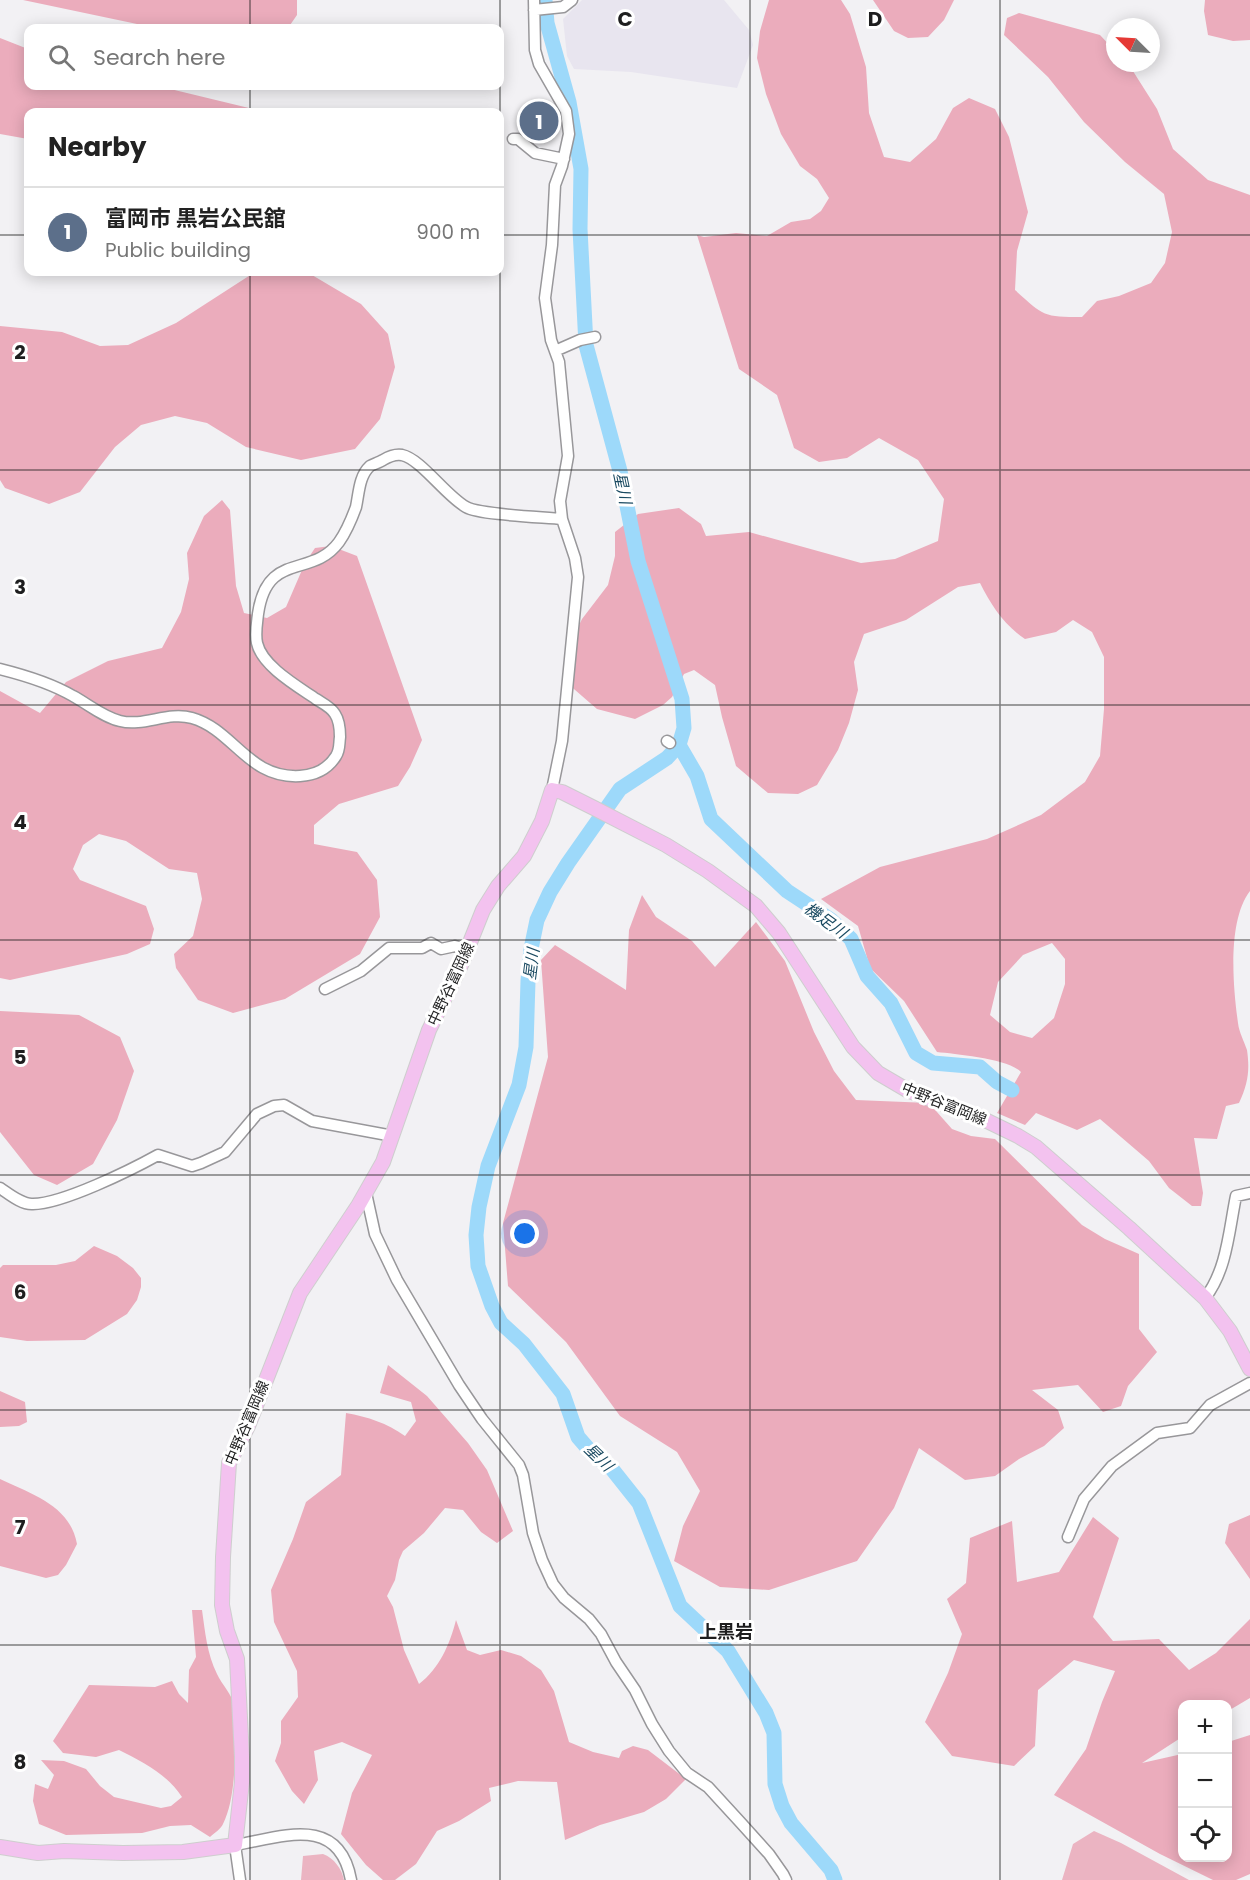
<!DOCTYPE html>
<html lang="en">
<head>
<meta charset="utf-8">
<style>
  body { margin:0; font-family:Poppins,"Noto Sans JP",sans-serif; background:#f2f2f2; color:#222 }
  .controls { position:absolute; right:18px; bottom:18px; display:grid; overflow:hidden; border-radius:12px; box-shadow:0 3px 15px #0003 }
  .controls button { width:54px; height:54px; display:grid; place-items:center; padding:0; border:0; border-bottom:2px solid #e0e0e0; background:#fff; color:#222; font:30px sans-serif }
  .compass { position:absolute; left:1106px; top:18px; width:54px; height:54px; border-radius:50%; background:#fff; box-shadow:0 3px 15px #0003; rotate:294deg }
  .you { position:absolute; left:525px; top:1234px; width:21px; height:21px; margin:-15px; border:4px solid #fff; border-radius:50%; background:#1a73e8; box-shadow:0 0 0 9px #1a73e833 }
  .badge { display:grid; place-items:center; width:39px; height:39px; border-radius:50%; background:#307005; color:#fff; font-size:20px; font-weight:700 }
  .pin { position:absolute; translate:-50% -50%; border:3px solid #fff; box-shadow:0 2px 6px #0006 }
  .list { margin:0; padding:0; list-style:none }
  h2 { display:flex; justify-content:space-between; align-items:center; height:78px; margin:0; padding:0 24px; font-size:26px }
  h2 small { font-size:20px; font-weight:400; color:#767676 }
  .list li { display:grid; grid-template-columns:39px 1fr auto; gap:18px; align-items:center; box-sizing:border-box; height:90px; padding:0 24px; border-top:2px solid #e0e0e0 }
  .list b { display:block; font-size:22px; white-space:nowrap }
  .list p { margin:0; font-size:20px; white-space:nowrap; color:#767676 }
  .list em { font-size:20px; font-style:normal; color:#767676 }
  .icon { flex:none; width:33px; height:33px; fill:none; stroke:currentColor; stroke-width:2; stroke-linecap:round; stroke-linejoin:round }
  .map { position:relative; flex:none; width:1250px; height:1880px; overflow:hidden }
  .search { position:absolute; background:#fff; box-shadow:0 3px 15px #0003; left:24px; top:24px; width:480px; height:66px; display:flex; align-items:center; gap:15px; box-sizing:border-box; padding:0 21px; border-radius:12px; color:#767676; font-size:22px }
  .panel { position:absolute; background:#fff; box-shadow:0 3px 15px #0003; left:24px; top:108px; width:480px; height:168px; border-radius:12px }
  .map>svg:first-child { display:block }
</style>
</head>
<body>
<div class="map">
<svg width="1250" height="1880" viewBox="0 0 1250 1880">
  <rect width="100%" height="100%" fill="#f2f1f4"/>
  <path fill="#e8e5ef" d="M 582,0 L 724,0 L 749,30 L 753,45 L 737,88 L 631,72 L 574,69 L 567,56 L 563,19 Z"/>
  <path fill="#ebb4c2" d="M 1094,1831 L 1121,1843 L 1189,1880 L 1062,1880 L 1073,1844 Z
    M 323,1854 C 334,1858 342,1869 344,1880 L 301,1880 L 303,1856 Z"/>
  <path fill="#ebacbc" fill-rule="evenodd" d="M 23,0 L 297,0 L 297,15 L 288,28 L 156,28 Z
    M 769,0 L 841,0 L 850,14 L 866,67 L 869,113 L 884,157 L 910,162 L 936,139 L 953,108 L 969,98 L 995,109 L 1009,137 L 1028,212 L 1017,251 L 1015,290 C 1044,316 1043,317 1082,317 L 1097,301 L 1119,296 L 1151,283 L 1165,263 L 1172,232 L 1164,194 L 1125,162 L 1084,122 L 1048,77 L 1004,35 L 1007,18 L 1019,13 L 1100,35 L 1115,51 L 1115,63 L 1126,63 L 1131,68 L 1157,109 L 1173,149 L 1208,180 L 1250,195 L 1250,891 C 1227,921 1233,987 1238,1023 C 1239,1032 1244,1041 1247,1050 C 1250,1070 1248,1084 1239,1103 L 1226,1106 L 1217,1139 L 1194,1138 L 1203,1193 L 1201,1206 L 1192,1206 L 1169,1188 L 1149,1161 L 1100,1119 L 1077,1130 L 1036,1113 L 1025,1125 L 997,1113 L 1021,1072 C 1009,1059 956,1054 937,1052 L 904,1001 L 870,968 L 858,926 L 821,899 L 880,867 L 987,839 L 1041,815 L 1085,782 L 1100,756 L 1104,709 L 1104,657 L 1092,632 L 1073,620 L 1056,632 L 1025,639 C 1004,625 991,605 980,583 L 958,587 L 906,620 L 864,634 L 854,662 L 858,690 L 849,723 L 838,750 L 817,785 L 798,794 L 768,793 L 736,766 L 722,717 L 715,685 L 694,670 L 684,674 L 672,697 L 663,705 L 635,719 L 597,709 L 567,683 L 565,654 L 582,619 L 608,585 L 615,556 L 615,532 L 638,514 L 679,508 L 701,524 L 706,536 L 749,532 L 861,563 L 895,559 L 938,541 L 944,499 L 918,460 L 879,438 L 847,458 L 819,462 L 794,448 L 777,395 L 739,369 L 697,235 L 704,237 L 736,233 L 767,236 L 791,222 L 810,219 L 821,211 L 829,198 L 817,179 L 800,166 L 781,134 L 766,94 L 757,58 L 760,31 ZM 1052,943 L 1065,959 L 1065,984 L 1054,1018 L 1032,1038 L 1010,1032 L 990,1015 L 998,982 L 1023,955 Z
    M 873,0 L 954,0 L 944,20 L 928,37 L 908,38 L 894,31 Z
    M 1205,0 L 1250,0 L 1250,40 L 1233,41 L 1208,35 L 1204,11 Z
    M 0,38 L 28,49 L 28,86 L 158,86 L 253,109 L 256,112 L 28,112 L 28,139 L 0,134 Z
    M 255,272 L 292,272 L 312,275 L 361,304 L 388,334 L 395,367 L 380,419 L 355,449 L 301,460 L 246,447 L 207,423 L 175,416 L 141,425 L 115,447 L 80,492 L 49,504 L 5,488 L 0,480 L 0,326 L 62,332 L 100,346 L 128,345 L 176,323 Z
    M 222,500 L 230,510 L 236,586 L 244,613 L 267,618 L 286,607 L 305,563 L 315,548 L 331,546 L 357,556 L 422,740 L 410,767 L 398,786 L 339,804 L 314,825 L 314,844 L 357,852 L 377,880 L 380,917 L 360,954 L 285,999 L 233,1013 L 198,1000 L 176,968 L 174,954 L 193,936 L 202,899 L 197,873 L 169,869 L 126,841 L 99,834 L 83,845 L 73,869 L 80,880 L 146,906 L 154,929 L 150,944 L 127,954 L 10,980 L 0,978 L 0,691 L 40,713 L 66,682 L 108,661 L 162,648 L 181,612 L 189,579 L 187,553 L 204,516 Z
    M 642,895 L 656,917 L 692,941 L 715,967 L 756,922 L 785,961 L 814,1032 L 834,1071 L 856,1100 L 929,1103 L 952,1129 L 971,1136 L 995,1139 L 1082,1225 L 1105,1239 L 1139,1254 L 1139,1329 L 1157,1352 L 1128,1386 L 1121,1406 L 1103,1412 L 1078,1385 L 1032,1390 L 1058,1410 L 1064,1428 L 1044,1446 L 1019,1459 L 995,1476 L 965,1480 L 919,1448 L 894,1508 L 857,1561 L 769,1590 L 720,1587 L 674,1561 L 683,1526 L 700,1491 L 677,1452 L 620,1416 L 566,1342 L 508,1286 L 503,1223 L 548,1057 L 541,960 L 555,945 L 626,990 L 629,930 Z
    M 0,1011 L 79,1015 L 120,1037 L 134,1071 L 117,1120 L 93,1164 L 57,1185 L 34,1175 L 0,1132 Z
    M 94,1246 L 117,1256 L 133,1268 L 141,1278 L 141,1287 L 137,1300 L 127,1314 L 85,1340 L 27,1341 L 0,1337 L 0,1268 L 3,1265 L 56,1265 L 75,1261 Z
    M 388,1365 L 427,1396 L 468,1443 L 487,1470 L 513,1531 L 497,1543 L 481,1532 L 463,1510 L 445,1508 L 424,1533 L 403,1551 L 399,1560 L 395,1580 L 387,1596 L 393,1607 L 404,1650 L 419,1684 C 439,1669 450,1644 456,1620 L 467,1650 L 480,1655 L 501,1650 L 521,1656 L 541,1670 L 554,1691 L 569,1742 L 593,1752 L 619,1758 L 622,1751 L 633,1746 L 648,1750 L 686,1779 L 666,1799 L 644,1812 L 600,1825 L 565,1840 L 557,1782 L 518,1781 L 489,1788 L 491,1801 L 459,1821 L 437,1831 L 416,1864 L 395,1880 L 383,1880 L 366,1865 L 341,1834 L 352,1793 L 372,1755 L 342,1742 L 314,1751 L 318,1780 L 304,1804 L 292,1791 L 275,1761 L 281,1743 L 281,1721 L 298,1697 L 297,1671 L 274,1622 L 271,1590 L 293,1539 L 306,1502 L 341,1475 L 346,1413 C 368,1417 387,1423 405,1436 L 416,1421 L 411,1402 L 380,1393 Z
    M 0,1391 L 25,1402 L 27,1422 L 19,1426 L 0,1427 Z
    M 0,1479 C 31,1494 70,1505 77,1544 L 66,1565 L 58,1575 L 46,1578 L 0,1566 Z
    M 1250,1515 L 1250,1579 L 1225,1543 L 1229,1524 Z
    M 1093,1517 L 1119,1538 L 1093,1617 L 1113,1641 L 1159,1639 L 1189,1670 L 1216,1653 L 1250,1619 L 1250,1698 L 1228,1711 L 1228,1704 L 1182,1704 L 1182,1737 L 1142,1763 L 1182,1754 L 1182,1858 L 1228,1858 L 1228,1742 L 1250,1735 L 1250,1874 L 1236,1880 L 1213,1880 L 1160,1854 L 1054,1795 L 1086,1749 L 1102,1702 L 1115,1671 L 1074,1660 L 1038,1690 L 1035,1746 L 1014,1766 L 952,1756 L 925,1722 L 948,1673 L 962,1634 L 947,1599 L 966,1583 L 970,1538 L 1012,1521 L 1017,1582 L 1059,1572 Z
    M 192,1610 L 202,1610 C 205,1631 207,1654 217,1674 C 222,1685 232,1694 235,1707 C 235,1739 238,1794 223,1824 C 221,1829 214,1833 210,1837 L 191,1825 L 170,1826 L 142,1833 L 66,1835 L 39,1824 L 33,1801 L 35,1784 L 48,1789 L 54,1775 L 41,1760 L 64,1761 L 86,1769 L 100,1786 L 114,1797 L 161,1808 L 171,1806 L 182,1797 C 167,1774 143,1762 119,1750 L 96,1757 L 63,1753 L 53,1741 L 89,1685 L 155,1687 L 172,1681 L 179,1694 L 188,1703 L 189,1670 L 196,1657 Z"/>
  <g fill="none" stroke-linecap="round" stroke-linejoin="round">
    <path stroke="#9dd9fa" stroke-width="15" d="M 545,0 L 547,23 L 569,102 L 581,169 L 580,229 L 586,345 L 620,471 L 638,561 L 682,699 L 684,728 L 679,745 L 667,758 L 620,789 L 568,863 L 550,892 L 537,920 L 531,949 L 528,981 L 526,1047 L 519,1085 L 488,1166 L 479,1207 L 476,1235 L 478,1266 L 492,1306 L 501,1323 L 524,1344 L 563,1394 L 578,1437 L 591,1452 L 612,1469 L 639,1503 L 680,1606 L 728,1651 L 766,1713 L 774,1733 L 775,1784 L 782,1806 L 791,1823 L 831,1870 L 835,1880
      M 679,745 L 697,776 L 711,819 L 787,891 L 831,920 L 851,939 L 867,976 L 891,1003 L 916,1053 L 933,1063 L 980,1067 L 997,1082 L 1012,1090"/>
    <g stroke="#98979a" stroke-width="13">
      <path id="minor" d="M 534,0 L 535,50 L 539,64 L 566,111 L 569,134 L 562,166 L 555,185 L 552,245 L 545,298 L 551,340 L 559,362 L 568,456 L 560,501 L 562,519 L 575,558 L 578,577 L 562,741 L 552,790
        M 534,10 L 563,7 L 572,0
        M 513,139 L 518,139 L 535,153 L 564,159
        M 555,351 L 580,340 L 595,337
        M 0,669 C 24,675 51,683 73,696 C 88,704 103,717 120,721 C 144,727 168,711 192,718 C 234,730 248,779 300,776 C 316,775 328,769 336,756 C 340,750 339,744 340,737 C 340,730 339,720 335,714 C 331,707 322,703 316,699 C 297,686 262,666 257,643 C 255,634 257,623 258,614 C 267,550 312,579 339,542 C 346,532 352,518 356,507 C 359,493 359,476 370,466 C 374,464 380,462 383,460 C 388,457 396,454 402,455 C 421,459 446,496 466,507 C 480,515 542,517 562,519
        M 667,741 L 670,743
        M 325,989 L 361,971 L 389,948 L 422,948 L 431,943 L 441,949 L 455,946 L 468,949
        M 0,1188 C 9,1194 22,1205 33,1204 C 62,1204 131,1170 158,1155 L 192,1166 L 201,1163 L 225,1152 L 257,1114 L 274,1106 L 284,1105 L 312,1121 L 393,1136
        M 366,1193 L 375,1234 L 397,1280 L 459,1385 L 482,1419 L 519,1465 L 523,1475 L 533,1533 L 542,1560 L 553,1584 L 564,1598 L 589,1619 L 601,1634 L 616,1662 L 635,1690 L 652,1724 L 669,1751 L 687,1773 L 708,1787 L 741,1823 L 769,1854 L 783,1874 L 786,1880
        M 1205,1298 C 1227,1270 1229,1230 1236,1196 L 1250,1193
        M 1068,1537 L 1084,1499 L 1112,1466 L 1157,1433 L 1190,1428 L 1210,1405 L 1250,1383
        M 240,1880 L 235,1845 C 282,1837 339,1814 351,1880"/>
    </g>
    <g stroke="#cecece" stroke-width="16">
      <path id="major" d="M 0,1847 L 38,1853 L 64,1851 L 123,1853 L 183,1852 L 235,1845 L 242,1782 L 242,1757 L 237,1659 L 227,1631 L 222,1605 L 223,1557 L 229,1463 L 248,1426 L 300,1293 L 358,1206 L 383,1162 L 429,1030 L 461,965 L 483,910 L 498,886 L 524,856 L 542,821 L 552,790 L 562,792 L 594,808 L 666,845 L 708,871 L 756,906 L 779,933 L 853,1047 L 878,1073 L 907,1090 L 983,1119 L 1018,1136 L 1036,1147 L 1129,1228 L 1205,1298 L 1230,1331 L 1250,1369"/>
    </g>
    <use href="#minor" stroke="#fff" stroke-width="10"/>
    <use href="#major" stroke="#f3c2ef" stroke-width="14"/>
  </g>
  <path fill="none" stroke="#1e1e1f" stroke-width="1.5" stroke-opacity="0.55" d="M 250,0 L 250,28M 500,0 L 500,1880M 750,0 L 750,1880M 1000,0 L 1000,1880M 250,86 L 250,112M 0,235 L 28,235M 500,235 L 1250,235M 250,272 L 250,1880M 0,470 L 1250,470M 0,705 L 1250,705M 0,940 L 1250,940M 0,1175 L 1250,1175M 0,1410 L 1250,1410M 0,1645 L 1250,1645"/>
  <g text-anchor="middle" stroke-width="6" stroke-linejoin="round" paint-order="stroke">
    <g font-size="15" fill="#1e1e1f" stroke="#fff">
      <text transform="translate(451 984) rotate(-65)" y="5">中野谷富岡線</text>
      <text transform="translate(944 1104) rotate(22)" y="5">中野谷富岡線</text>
      <text transform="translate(247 1423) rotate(-67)" y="5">中野谷富岡線</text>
    </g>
    <g font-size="16" font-style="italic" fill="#1a4a61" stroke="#fff">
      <text transform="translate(623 488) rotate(78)" y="6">星川</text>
      <text transform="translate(826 920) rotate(36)" y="6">機足川</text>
      <text transform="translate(531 964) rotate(-83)" y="6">星川</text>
      <text transform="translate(599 1457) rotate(44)" y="6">星川</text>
    </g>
    <g font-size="18" font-weight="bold" fill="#1e1e1f" stroke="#fff">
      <text x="726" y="1638">上黒岩</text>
    </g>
  </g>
  <g font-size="20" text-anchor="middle" font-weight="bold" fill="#1e1e1f" stroke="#fff" stroke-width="6" stroke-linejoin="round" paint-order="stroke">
    <text x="625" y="26">C</text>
    <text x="875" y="26">D</text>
    <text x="20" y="359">2</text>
    <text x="20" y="594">3</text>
    <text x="20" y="829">4</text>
    <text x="20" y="1064">5</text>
    <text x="20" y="1299">6</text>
    <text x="20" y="1534">7</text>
    <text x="20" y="1769">8</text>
  </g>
</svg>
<div class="controls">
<button>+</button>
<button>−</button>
<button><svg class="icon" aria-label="locate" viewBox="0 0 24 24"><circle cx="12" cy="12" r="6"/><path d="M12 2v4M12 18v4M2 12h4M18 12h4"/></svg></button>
</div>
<svg class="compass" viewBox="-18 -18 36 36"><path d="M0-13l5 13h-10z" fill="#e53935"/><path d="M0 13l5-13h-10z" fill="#767676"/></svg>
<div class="you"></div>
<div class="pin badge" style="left:539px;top:121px;background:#5c6f8a">1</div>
<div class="search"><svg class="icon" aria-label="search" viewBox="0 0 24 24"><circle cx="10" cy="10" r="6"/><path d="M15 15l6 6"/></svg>Search here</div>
<section class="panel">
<h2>Nearby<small></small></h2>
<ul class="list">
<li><span class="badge" style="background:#5c6f8a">1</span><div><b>富岡市 黒岩公民舘</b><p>Public building</p></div><em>900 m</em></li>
</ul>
</section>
</div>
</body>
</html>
